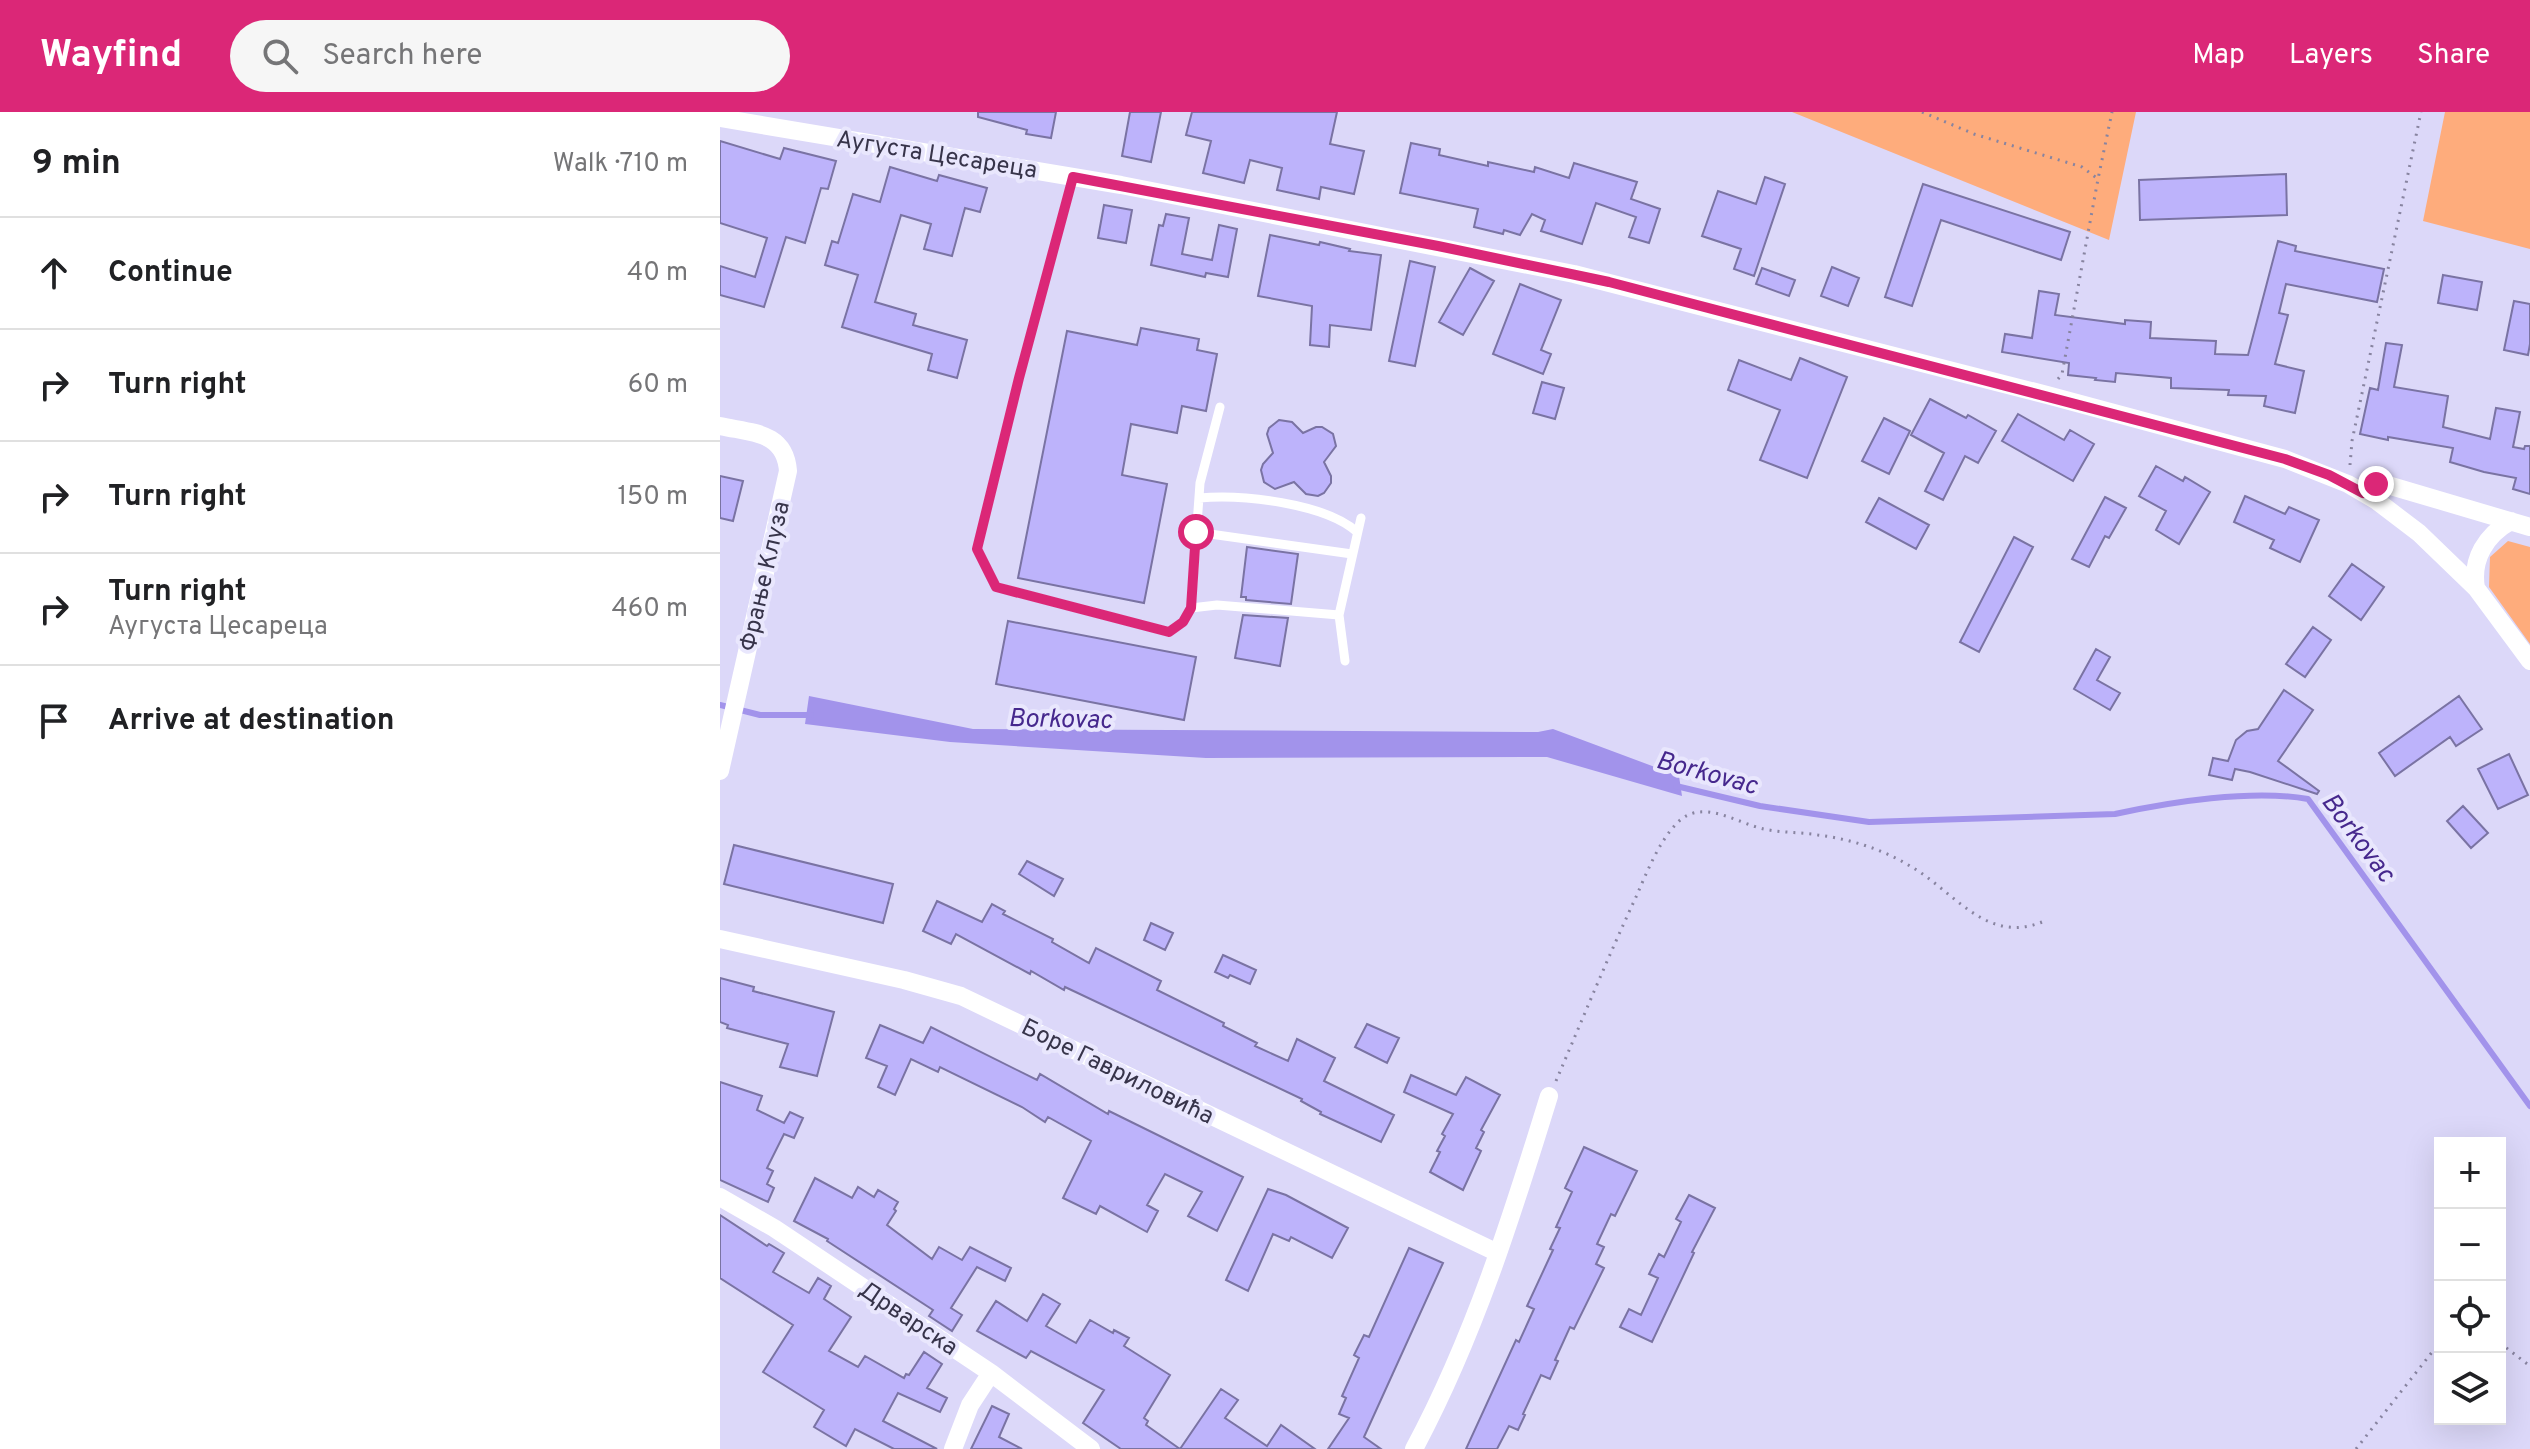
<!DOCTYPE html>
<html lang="en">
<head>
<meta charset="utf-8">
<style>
  body { margin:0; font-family:Overpass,sans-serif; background:#f6f6f6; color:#202124 }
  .controls { position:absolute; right:24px; bottom:24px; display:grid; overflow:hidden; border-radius:0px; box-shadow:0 8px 32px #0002 }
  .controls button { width:72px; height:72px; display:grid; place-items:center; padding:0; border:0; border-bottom:2px solid #e0e0e0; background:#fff; color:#202124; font:40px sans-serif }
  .stop { position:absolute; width:24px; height:24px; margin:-18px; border:6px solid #db2777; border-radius:50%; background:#fff }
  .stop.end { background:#db2777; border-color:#fff; box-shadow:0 2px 8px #0008 }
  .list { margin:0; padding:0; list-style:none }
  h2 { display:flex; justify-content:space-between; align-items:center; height:104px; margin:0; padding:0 32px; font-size:34px }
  h2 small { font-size:26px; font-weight:400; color:#757577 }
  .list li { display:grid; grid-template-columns:52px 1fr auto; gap:24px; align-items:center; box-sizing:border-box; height:112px; padding:0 32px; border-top:2px solid #e0e0e0 }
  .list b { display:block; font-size:30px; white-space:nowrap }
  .list p { margin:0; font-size:26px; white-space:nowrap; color:#757577 }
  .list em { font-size:26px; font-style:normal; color:#757577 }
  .icon { flex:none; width:44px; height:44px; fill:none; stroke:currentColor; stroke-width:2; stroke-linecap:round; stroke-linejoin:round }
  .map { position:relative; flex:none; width:1810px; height:1337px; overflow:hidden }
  header { display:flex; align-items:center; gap:48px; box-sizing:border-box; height:112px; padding:0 40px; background:#db2777; color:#fff }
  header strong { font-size:38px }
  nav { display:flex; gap:44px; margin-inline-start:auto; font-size:28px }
  .search { width:560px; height:72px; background:#f6f6f6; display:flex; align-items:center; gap:20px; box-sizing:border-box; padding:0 28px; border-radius:44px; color:#757577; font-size:30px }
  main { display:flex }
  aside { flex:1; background:#fff }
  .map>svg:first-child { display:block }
</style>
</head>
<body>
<header>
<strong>Wayfind</strong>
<div class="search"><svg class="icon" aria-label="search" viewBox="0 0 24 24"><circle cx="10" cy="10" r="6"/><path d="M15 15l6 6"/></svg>Search here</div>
<nav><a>Map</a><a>Layers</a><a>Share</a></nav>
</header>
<main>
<aside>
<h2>9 min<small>Walk · 710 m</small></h2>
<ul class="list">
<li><svg class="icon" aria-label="ahead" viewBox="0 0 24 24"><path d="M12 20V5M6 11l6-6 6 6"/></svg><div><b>Continue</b></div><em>40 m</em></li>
<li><svg class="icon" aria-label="right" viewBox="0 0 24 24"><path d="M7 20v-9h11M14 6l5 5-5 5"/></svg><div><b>Turn right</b></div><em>60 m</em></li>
<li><svg class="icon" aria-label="right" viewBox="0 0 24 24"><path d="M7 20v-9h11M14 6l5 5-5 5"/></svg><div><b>Turn right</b></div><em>150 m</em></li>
<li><svg class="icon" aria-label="right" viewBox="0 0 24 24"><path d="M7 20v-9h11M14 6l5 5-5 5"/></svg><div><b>Turn right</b><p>Аугуста Цесареца</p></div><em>460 m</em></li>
<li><svg class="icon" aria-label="arrive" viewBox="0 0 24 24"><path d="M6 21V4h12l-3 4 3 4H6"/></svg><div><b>Arrive at destination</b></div></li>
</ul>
</aside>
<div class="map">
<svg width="1810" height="1337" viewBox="0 0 1810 1337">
  <rect width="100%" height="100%" fill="#dcd8f9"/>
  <path fill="#feac7c" d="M 1072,0 L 1416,0 L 1389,128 Z
    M 1725,0 L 1810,0 L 1810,137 L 1703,109 Z
    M 1788,429 L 1810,435 L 1810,532 L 1769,475 L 1770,445 Z"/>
  <path fill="#a293eb" d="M 89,584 L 253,617 L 818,620 L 833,617 L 959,664 L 962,684 L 827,645 L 486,646 L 230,630 L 85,612 Z"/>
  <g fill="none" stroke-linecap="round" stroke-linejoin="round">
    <path stroke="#a293eb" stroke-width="6" d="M 0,593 L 40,603 L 91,603
      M 956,674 L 1040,694 L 1149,710 L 1395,702 C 1450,690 1532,677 1588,687 L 1810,994"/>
  </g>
  <path fill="#bdb3fb" stroke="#7a73a3" stroke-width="2" d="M 258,0 L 336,0 L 331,26 L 306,22 L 307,18 L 258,5 Z
    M 410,0 L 441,0 L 431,50 L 402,44 Z
    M 472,0 L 617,0 L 610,32 L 644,39 L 634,82 L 601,75 L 599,87 L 557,78 L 562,56 L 530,48 L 524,71 L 483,61 L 491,29 L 466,23 Z
    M 0,29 L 60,47 L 64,36 L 116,49 L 108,77 L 101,76 L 85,131 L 66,125 L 44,195 L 0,183 L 0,154 L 35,165 L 47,126 L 0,111 Z
    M 691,31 L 720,37 L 719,43 L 768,54 L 768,50 L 814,60 L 815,55 L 849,66 L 854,51 L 917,70 L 911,87 L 940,97 L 929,131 L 909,125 L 916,105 L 876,91 L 862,132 L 821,119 L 825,108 L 812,102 L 800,123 L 784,118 L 783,122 L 754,115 L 758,97 L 680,81 Z
    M 170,55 L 217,69 L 219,63 L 267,76 L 260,100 L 245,96 L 232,144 L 204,137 L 211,112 L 181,103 L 155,190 L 196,202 L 193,213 L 247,228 L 237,266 L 208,258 L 212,242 L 122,215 L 138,163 L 105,153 L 112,129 L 118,131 L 133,82 L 160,90 Z
    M 1566,62 L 1567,103 L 1420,108 L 1419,68 Z
    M 1045,65 L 1065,72 L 1034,164 L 1014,157 L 1021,137 L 982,124 L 998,79 L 1036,92 Z
    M 1203,72 L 1350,120 L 1341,148 L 1221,108 L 1192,194 L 1165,185 Z
    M 384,93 L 412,98 L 406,131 L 378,126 Z
    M 446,102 L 469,106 L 462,142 L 492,148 L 499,113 L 517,117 L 508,165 L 486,161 L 485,165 L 431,153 L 439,113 L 443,114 Z
    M 550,123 L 599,133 L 600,130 L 630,137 L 629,139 L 661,143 L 651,218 L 610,213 L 609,235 L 590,233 L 592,194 L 538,184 Z
    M 1558,129 L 1576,134 L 1575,139 L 1664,157 L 1657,190 L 1566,172 L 1559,201 L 1568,203 L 1555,252 L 1584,259 L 1575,301 L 1544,294 L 1546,284 L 1508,283 L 1509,278 L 1451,276 L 1451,266 L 1396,261 L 1395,270 L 1375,268 L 1376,266 L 1348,263 L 1349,251 L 1282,240 L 1285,222 L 1312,226 L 1319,179 L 1339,182 L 1335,203 L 1405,212 L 1405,208 L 1431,210 L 1430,226 L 1496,229 L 1495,242 L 1528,243 Z
    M 690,149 L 715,155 L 695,254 L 669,249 Z
    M 1112,155 L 1139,166 L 1128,194 L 1101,184 Z
    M 750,156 L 774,169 L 743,223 L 719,210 Z
    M 1042,156 L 1075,168 L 1069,184 L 1036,172 Z
    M 1723,163 L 1762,170 L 1757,198 L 1718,191 Z
    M 800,172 L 841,188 L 821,238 L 831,242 L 823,262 L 773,242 Z
    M 1794,189 L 1810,192 L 1810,232 L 1808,243 L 1784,238 Z
    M 421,216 L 479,227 L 477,238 L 497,242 L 486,299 L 462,294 L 457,321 L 411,312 L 402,363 L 447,372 L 424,491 L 298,466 L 347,219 L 417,233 Z
    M 1666,231 L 1682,233 L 1674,275 L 1728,284 L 1723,315 L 1770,327 L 1776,296 L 1800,300 L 1793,335 L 1804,337 L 1805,334 L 1810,334 L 1810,382 L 1793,377 L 1796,366 L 1764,360 L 1730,350 L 1733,336 L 1668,325 L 1668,328 L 1640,322 L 1650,276 L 1658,278 Z
    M 1080,246 L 1127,265 L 1087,366 L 1040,348 L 1060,298 L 1008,278 L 1019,248 L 1071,268 Z
    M 822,270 L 844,276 L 835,307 L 813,301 Z
    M 1210,287 L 1246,306 L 1248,303 L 1276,319 L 1258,351 L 1245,344 L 1223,388 L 1205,379 L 1224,341 L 1191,323 Z
    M 1298,302 L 1344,328 L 1350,318 L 1374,332 L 1353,369 L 1282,329 Z
    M 1164,306 L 1190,319 L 1169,362 L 1142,349 Z
    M 559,308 L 572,310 L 583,321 L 596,315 L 602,315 L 613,322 L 616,334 L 604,350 L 611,364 L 611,371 L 604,381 L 598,384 L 586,382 L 574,370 L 555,377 L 544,370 L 541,358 L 543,352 L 553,341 L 547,322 L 549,316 Z
    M 1436,354 L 1463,369 L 1465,365 L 1490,380 L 1459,432 L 1436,418 L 1446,399 L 1419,384 Z
    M 0,364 L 23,369 L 13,409 L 0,406 Z
    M 1525,384 L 1565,402 L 1569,395 L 1599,408 L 1580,450 L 1550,436 L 1554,428 L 1514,410 Z
    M 1385,385 L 1406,396 L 1389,426 L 1385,424 L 1369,455 L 1352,447 Z
    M 1159,386 L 1209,413 L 1196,437 L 1146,410 Z
    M 1294,425 L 1313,435 L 1259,540 L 1240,530 Z
    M 527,435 L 578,442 L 571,492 L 526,488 L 526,485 L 521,485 Z
    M 1632,452 L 1664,475 L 1641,508 L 1609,484 Z
    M 523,503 L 568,506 L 560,554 L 515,546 Z
    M 288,509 L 476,545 L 464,608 L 276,572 Z
    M 1593,515 L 1611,528 L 1585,565 L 1566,552 Z
    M 1376,537 L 1390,545 L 1377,568 L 1400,581 L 1390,598 L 1354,577 Z
    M 1564,578 L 1593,598 L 1558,649 L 1599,679 L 1597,682 L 1530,660 L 1515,657 L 1512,668 L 1489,663 L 1493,646 L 1508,649 L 1516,628 L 1527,619 L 1538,617 Z
    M 1739,584 L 1762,617 L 1736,634 L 1730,625 L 1675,664 L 1659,641 Z
    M 1789,642 L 1808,683 L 1778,697 L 1758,657 Z
    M 1743,694 L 1768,721 L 1751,736 L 1727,709 Z
    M 14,733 L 173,772 L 163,811 L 4,772 Z
    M 307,749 L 343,767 L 334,784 L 299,762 Z
    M 217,789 L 262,810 L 272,792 L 285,799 L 283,802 L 333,827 L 332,830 L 369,851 L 376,836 L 441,869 L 437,878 L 504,911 L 503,914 L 537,931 L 535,934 L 568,949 L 577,927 L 615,946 L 604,969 L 674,1003 L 661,1030 L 600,1002 L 601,1000 L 581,989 L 582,987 L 345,875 L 344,878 L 311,859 L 310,862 L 236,822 L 231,832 L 203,819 Z
    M 431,811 L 453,821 L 445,838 L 424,828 Z
    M 503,843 L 536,858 L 530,872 L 510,863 L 508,866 L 495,860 Z
    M 0,866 L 34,875 L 33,879 L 114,900 L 97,964 L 60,955 L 68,932 L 7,916 L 8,913 L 0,910 Z
    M 647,912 L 679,926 L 667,951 L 635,935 Z
    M 160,913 L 203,931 L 211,915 L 317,968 L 320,962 L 388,1002 L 389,999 L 523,1065 L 497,1119 L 468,1104 L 482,1080 L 445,1062 L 427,1093 L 438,1099 L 427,1120 L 380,1094 L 376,1102 L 343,1086 L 371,1029 L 328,1005 L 325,1010 L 302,995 L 220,955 L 218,960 L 191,947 L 175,983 L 158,975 L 167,954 L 146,946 Z
    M 691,963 L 736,983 L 746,965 L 780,983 L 761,1018 L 764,1020 L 756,1036 L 761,1039 L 743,1078 L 710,1060 L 720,1040 L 717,1039 L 725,1024 L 722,1022 L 733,1002 L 684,980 Z
    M 0,970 L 42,984 L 37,998 L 64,1011 L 70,1000 L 83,1006 L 74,1026 L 64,1022 L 47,1056 L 53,1059 L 47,1072 L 54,1076 L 48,1090 L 0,1068 Z
    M 864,1035 L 917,1059 L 895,1104 L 891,1102 L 877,1132 L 884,1135 L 876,1152 L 884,1156 L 854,1217 L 850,1215 L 835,1248 L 838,1249 L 830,1267 L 821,1263 L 803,1302 L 805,1303 L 798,1318 L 789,1314 L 777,1337 L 746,1337 L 796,1228 L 799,1230 L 814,1197 L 807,1194 L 833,1138 L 830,1137 L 840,1116 L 836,1115 L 852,1080 L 845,1076 Z
    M 95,1066 L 132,1086 L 138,1075 L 154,1085 L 158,1078 L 178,1090 L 174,1097 L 176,1099 L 167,1113 L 212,1147 L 219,1135 L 242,1148 L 250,1135 L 291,1156 L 285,1169 L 257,1155 L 231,1196 L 242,1203 L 232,1219 L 209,1204 L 213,1198 L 107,1129 L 108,1127 L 74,1109 Z
    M 548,1077 L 566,1083 L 628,1116 L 612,1146 L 571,1125 L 569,1129 L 553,1122 L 528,1179 L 506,1168 Z
    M 969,1083 L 995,1096 L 972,1140 L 974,1141 L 932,1230 L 900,1215 L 909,1197 L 921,1203 L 938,1166 L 929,1162 L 939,1142 L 944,1145 L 961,1110 L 956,1107 Z
    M 0,1103 L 47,1134 L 49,1132 L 64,1141 L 53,1160 L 89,1181 L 98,1166 L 111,1174 L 104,1187 L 131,1205 L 109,1239 L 138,1255 L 145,1244 L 184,1266 L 186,1262 L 189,1263 L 204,1240 L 222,1252 L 207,1276 L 227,1286 L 220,1300 L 178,1281 L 163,1309 L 217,1337 L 174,1337 L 135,1317 L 126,1334 L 94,1315 L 104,1298 L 43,1260 L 73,1213 L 0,1166 Z
    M 689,1136 L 723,1151 L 644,1325 L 661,1337 L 608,1337 L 629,1306 L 619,1302 L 626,1286 L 622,1284 L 639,1246 L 634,1243 L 644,1223 L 649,1225 Z
    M 323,1182 L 340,1192 L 326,1214 L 356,1231 L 370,1208 L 393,1221 L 394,1218 L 409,1226 L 404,1234 L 450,1263 L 424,1306 L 428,1309 L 426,1313 L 460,1337 L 501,1277 L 518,1288 L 505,1306 L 547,1334 L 561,1313 L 595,1337 L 401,1337 L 363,1311 L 384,1278 L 311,1239 L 306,1246 L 257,1219 L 276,1189 L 307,1209 Z
    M 272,1294 L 289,1302 L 279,1325 L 302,1337 L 251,1337 Z"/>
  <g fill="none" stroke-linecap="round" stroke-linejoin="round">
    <path stroke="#8884a0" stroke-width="3" stroke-dasharray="2 6" stroke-linecap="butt" d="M 1202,0 L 1254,22 L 1362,55 L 1378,67
      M 1338,267 L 1342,262 L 1378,67 L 1392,0
      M 1630,353 L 1632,329 L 1701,0
      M 836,969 C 862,908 888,845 916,785 C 927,760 939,729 958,710 C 983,686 1016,711 1044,717 C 1062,721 1080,720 1098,723 C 1130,727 1162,737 1190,754 C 1233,778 1266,833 1322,810
      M 1780,1231 L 1810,1254
      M 1636,1337 L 1720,1230"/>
    <path stroke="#fff" stroke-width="9" d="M 353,65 L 299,266 L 257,437 L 276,475 L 449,520 L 463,510 L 471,496 L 480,371 L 500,295
      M 479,386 C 521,382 605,391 637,420
      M 476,420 L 632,442
      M 471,496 L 497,493 L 619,503
      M 625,549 L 619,503 L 641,406"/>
    <path stroke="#fff" stroke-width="18" d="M 0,6 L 401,73 L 854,162 L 1327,283 L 1565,347 L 1628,372 L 1657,389 L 1699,421 L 1756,476 L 1810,549
      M 0,314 C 31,321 65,319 68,359 L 0,659
      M 1643,381 C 1651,371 1659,372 1671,374 L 1810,415
      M 1756,476 C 1751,447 1766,423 1791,409
      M 0,827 L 184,868 L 241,884 L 778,1141
      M 0,1085 L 54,1116 L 271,1261 L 371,1337
      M 233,1337 L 250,1293 L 271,1261
      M 694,1337 C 754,1225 792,1104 829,984"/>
  </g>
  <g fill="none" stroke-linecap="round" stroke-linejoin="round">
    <path stroke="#db2777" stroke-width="10" d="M 476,420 L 471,496 L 463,510 L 449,520 L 276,475 L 257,437 L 299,266 L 353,65 L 718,134 L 889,170 L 1565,347 L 1609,363 L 1643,381 L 1648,375 L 1656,372"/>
  </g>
  <g text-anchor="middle" stroke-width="8" stroke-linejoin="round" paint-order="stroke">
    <g font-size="24" fill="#37344a" stroke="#e9e7fd">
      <text transform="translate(217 42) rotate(9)" y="8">Аугуста Цесареца</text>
      <text transform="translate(44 464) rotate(-77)" y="8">Фрање Клуза</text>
      <text transform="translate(398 959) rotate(26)" y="8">Боре Гавриловића</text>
      <text transform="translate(189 1206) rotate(34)" y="8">Дрварска</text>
    </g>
    <g font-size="26" font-style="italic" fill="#46288d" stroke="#e9e7fd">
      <text transform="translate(340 606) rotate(1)" y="9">Borkovac</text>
      <text transform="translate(987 660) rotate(15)" y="9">Borkovac</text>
      <text transform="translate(1639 725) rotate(53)" y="9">Borkovac</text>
    </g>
  </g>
</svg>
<div class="controls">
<button>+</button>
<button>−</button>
<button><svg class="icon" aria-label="locate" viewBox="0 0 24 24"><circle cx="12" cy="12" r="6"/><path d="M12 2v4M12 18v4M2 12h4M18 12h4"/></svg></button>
<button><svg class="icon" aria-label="layers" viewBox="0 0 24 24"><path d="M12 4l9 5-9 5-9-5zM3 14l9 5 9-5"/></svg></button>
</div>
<div class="stop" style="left:476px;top:420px"></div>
<div class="stop end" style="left:1656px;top:372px"></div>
</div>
</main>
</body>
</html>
